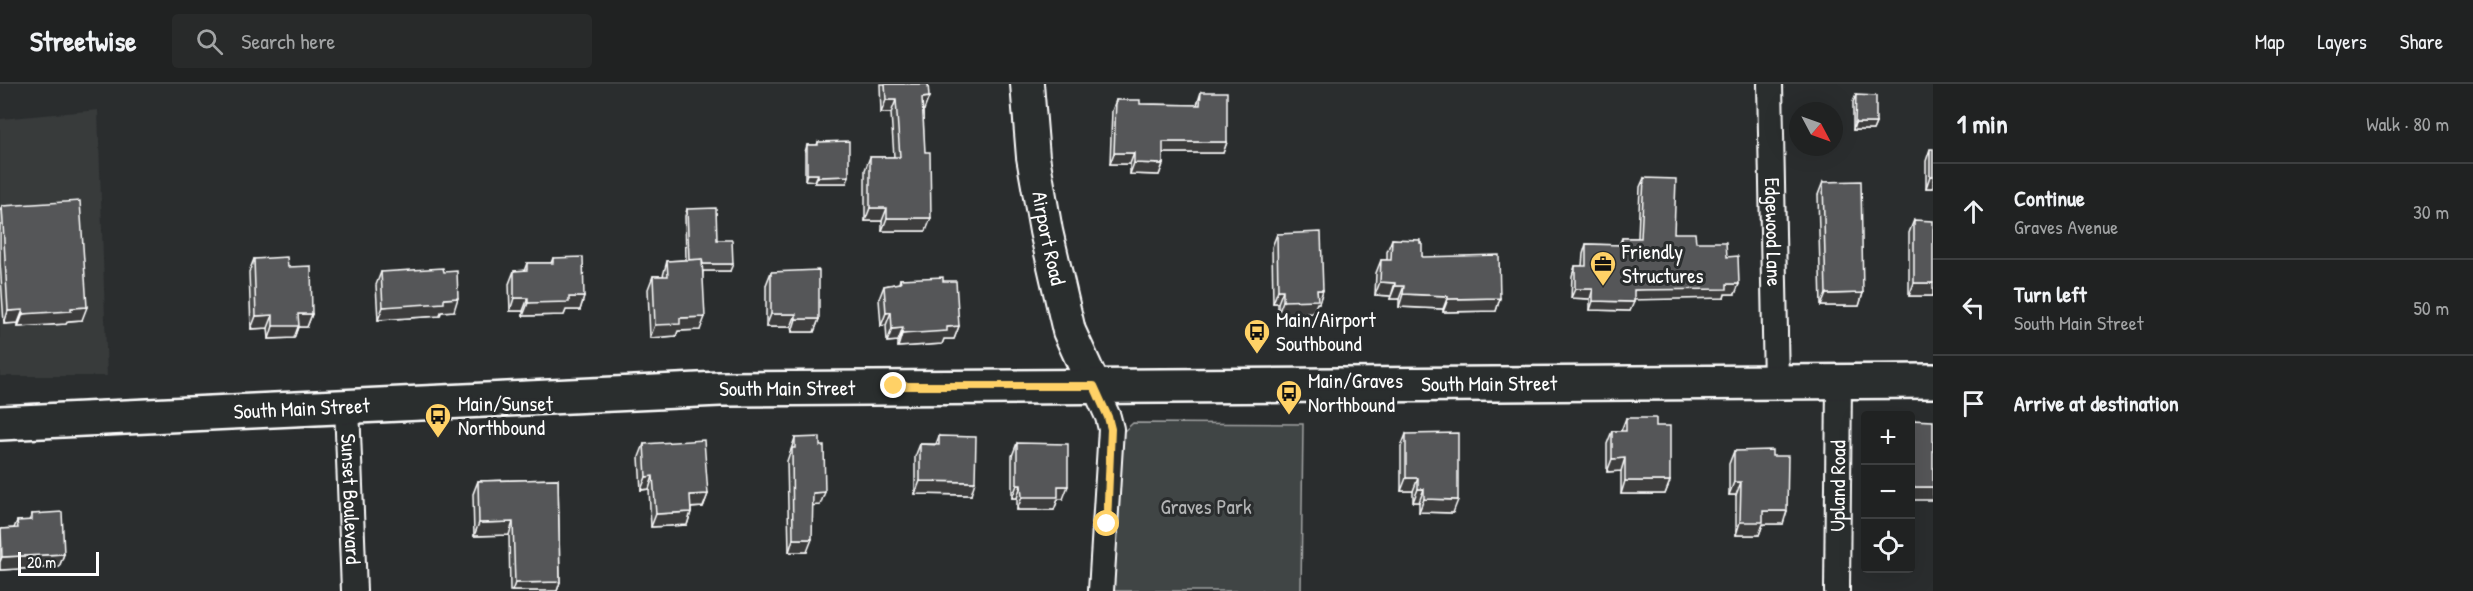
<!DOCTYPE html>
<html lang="en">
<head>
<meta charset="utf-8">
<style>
  body { margin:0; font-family:"Patrick Hand",sans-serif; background:#282a2a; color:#f1f3f6 }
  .controls { position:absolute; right:18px; bottom:18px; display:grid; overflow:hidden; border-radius:6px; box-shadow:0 6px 24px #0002 }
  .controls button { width:54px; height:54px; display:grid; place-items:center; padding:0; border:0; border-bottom:2px solid #3d3f40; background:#202222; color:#f1f3f6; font:30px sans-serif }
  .compass { position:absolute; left:1789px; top:18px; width:54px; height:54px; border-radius:50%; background:#202222; box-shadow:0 6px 24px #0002; rotate:131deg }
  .scale { position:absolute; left:18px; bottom:15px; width:81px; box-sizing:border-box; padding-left:6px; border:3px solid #fff; border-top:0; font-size:16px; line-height:21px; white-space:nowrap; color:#fff; -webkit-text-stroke:4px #2a2d2e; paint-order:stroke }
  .stop { position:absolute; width:18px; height:18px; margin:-14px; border:4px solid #ffd166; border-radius:50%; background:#fff }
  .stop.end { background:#ffd166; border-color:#fff; box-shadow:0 2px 6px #0008 }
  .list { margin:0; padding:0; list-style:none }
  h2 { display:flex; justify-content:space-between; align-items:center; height:78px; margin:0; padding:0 24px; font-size:26px }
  h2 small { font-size:20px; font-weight:400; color:#a2a4a5 }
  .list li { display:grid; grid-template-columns:39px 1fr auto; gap:18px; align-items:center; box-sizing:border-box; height:96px; padding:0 24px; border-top:2px solid #3d3f40 }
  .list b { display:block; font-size:22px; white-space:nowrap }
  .list p { margin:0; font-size:20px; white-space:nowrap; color:#a2a4a5 }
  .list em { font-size:20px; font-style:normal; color:#a2a4a5 }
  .icon { flex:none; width:33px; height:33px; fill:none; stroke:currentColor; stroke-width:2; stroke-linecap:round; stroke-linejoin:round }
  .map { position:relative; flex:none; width:1933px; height:507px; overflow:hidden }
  header { display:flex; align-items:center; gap:36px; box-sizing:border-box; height:84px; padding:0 30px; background:#202222; border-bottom:2px solid #3d3f40 }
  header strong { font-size:28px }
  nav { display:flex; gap:33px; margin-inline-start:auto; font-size:21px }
  .search { width:420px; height:54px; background:#282a2a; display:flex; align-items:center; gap:15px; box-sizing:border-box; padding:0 21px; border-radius:6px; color:#a2a4a5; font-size:22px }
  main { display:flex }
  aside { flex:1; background:#202222 }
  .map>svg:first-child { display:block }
</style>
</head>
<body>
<header>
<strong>Streetwise</strong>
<div class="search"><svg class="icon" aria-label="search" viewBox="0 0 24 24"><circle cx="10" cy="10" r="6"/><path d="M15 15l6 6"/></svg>Search here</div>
<nav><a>Map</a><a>Layers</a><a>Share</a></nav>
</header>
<main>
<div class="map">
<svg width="1933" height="507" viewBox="0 0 1933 507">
  <rect width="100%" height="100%" fill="#2a2d2e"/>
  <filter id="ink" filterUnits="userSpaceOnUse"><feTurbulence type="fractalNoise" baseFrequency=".0167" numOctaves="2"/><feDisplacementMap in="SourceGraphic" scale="12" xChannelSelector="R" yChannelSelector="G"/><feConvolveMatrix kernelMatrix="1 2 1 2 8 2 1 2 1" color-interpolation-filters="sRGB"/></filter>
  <g filter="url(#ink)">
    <path fill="#373a3b" d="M 98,26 L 107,292 L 0,292 L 0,35 Z"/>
    <path fill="#414445" stroke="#a0a2a2" stroke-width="1.5" d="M 1133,339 L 1303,340 L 1301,507 L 1109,507 L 1122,349 Z"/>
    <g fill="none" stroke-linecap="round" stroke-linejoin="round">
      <g stroke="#fff" stroke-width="28">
        <g id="minor">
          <path id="s1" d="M 1770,0 L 1776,298"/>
          <path d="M 1094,302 L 1108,333 L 1111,345 L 1101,507"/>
          <path id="s2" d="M 347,322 L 354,507"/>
          <path id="s3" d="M 1837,507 L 1839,298"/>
        </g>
      </g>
      <g stroke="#fff" stroke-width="36">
        <g id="tertiary">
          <path id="s4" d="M 1027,0 L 1033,73 L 1046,147 L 1069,247 L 1094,302"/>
        </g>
      </g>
      <g stroke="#fff" stroke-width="38">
        <g id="primary">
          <path id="s5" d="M 0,339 L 720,305 L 1933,297"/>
        </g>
      </g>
      <use href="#minor" stroke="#2a2d2e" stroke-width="24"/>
      <use href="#tertiary" stroke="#2a2d2e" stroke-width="32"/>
      <use href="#primary" stroke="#2a2d2e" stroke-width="33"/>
    </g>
    <path fill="#494b4c" stroke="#fff" stroke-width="1.5" d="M 880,0 L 928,0 L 924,26 L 923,26 L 926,147 L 882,147 L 882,137 L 865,137 L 865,86 L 870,73 L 894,73 L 891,29 L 881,29 Z
      M 1201,8 L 1227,58 L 1223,69 L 1163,69 L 1163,80 L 1159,91 L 1130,90 L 1130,80 L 1110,80 L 1112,27 L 1116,16 L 1140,20 L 1197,21 Z
      M 1856,11 L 1876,39 L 1873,46 L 1853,46 L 1853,18 Z
      M 818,58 L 847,99 L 815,99 L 815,97 L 805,96 L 805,68 L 807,61 L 817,61 Z
      M 1930,65 L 1933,104 L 1926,104 L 1926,77 Z
      M 1644,94 L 1674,149 L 1727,173 L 1739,200 L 1735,210 L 1725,210 L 1724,214 L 1634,215 L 1630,227 L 1590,226 L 1590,215 L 1571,214 L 1572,192 L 1575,182 L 1582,182 L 1583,170 L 1586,160 L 1619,161 L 1622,154 L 1638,154 L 1640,103 Z
      M 1823,98 L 1863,209 L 1859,222 L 1821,222 L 1818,111 Z
      M 2,122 L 82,236 L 68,237 L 66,240 L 18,243 L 18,239 L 4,240 L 0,178 L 0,127 Z
      M 687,125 L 717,156 L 730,187 L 703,187 L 700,246 L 678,247 L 676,252 L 650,254 L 648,205 L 653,192 L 663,192 L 667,177 L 686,176 L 685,132 Z
      M 1914,136 L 1933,212 L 1909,212 L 1909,149 Z
      M 1277,150 L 1323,206 L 1319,219 L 1317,219 L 1313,229 L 1278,230 L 1278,219 L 1273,219 L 1272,163 Z
      M 1392,155 L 1420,159 L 1422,173 L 1500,214 L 1496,227 L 1443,228 L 1443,225 L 1399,223 L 1399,215 L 1390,215 L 1391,212 L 1375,211 L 1376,189 L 1381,176 L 1387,176 L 1387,168 Z
      M 553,174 L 584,213 L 580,226 L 566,226 L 564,231 L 523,232 L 523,227 L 510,227 L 509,200 L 514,187 L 524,187 L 527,179 L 551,179 Z
      M 254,175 L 288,183 L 312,230 L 307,243 L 298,243 L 294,254 L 269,255 L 268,244 L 251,245 L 249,188 Z
      M 381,188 L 454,227 L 441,228 L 440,232 L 378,236 L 376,201 Z
      M 771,188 L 819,235 L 814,248 L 792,248 L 791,243 L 766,243 L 766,201 Z
      M 900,195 L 943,197 L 959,242 L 954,255 L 944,255 L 942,260 L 898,263 L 898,257 L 887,258 L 886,241 L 881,242 L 879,215 L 884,202 L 899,199 Z
      M 1626,334 L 1670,397 L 1665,410 L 1621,410 L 1621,387 L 1607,388 L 1607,360 L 1612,347 L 1621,347 Z
      M 1406,350 L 1453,429 L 1419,428 L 1419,418 L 1413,418 L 1413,407 L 1401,407 L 1401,363 Z
      M 939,352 L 971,411 L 915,410 L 915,373 L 920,360 L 936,360 Z
      M 795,354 L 820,362 L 820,421 L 812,421 L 807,468 L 789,468 L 787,377 Z
      M 1017,359 L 1063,415 L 1058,415 L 1054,426 L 1017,426 L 1017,414 L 1012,414 L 1012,372 Z
      M 644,360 L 708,410 L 703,423 L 691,424 L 691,428 L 687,441 L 651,443 L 649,405 L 641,406 L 639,373 Z
      M 1734,367 L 1772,372 L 1783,440 L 1763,440 L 1759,451 L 1736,451 L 1736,411 L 1729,411 L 1729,380 Z
      M 558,395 L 560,498 L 557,507 L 510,507 L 509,451 L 474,452 L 473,410 L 478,397 Z
      M 32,430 L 64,470 L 59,483 L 0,486 L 0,447 L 1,445 L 14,444 L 17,437 L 29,437 Z"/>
    <path fill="#3c3d3e" stroke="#fff" stroke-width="1.5" d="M 929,13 L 924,26 L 918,27 L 922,14 Z
      M 886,16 L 896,16 L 891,29 L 881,29 Z
      M 1855,39 L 1876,39 L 1873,46 L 1853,46 Z
      M 1163,58 L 1227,58 L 1223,69 L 1159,69 Z
      M 1114,69 L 1134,69 L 1130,80 L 1110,80 Z
      M 1134,79 L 1163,80 L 1159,91 L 1130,90 Z
      M 807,90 L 818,90 L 815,97 L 805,96 Z
      M 849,92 L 847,99 L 815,99 L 818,93 Z
      M 1930,92 L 1933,92 L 1933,104 L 1926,104 Z
      M 870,124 L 887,124 L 882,137 L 865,137 Z
      M 887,134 L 931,134 L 926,147 L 882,147 Z
      M 689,180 L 733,180 L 730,187 L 687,187 Z
      M 1380,198 L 1395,199 L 1391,212 L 1375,211 Z
      M 1914,199 L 1933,199 L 1933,212 L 1909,212 Z
      M 1727,200 L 1739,200 L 1735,210 L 1725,210 L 1724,214 L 1631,216 L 1634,206 Z
      M 1395,202 L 1404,202 L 1399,215 L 1390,215 Z
      M 1575,205 L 1593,205 L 1590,215 L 1571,214 Z
      M 1278,206 L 1283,206 L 1278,219 L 1273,219 Z
      M 1317,206 L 1323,206 L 1319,219 L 1317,219 L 1313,229 L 1278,230 L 1283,217 Z
      M 1863,209 L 1859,222 L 1821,222 L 1826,210 Z
      M 1403,210 L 1448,212 L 1443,225 L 1399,223 Z
      M 569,213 L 584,213 L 580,226 L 566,226 L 564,231 L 523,232 L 528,219 Z
      M 458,214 L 454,227 L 441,228 L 440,232 L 378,236 L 383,223 L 444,215 Z
      M 514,214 L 528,214 L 523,227 L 510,227 Z
      M 1500,214 L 1496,227 L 1443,228 L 1448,215 Z
      M 1593,217 L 1634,218 L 1630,227 L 1590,226 Z
      M 87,223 L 82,236 L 68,237 L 66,240 L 18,243 L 23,230 L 71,224 Z
      M 23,226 L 18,239 L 4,240 L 8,227 Z
      M 891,228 L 886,241 L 881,242 L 886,229 Z
      M 298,230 L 312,230 L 307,243 L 298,243 L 294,254 L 269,255 L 273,242 Z
      M 771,230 L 796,230 L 791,243 L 766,243 Z
      M 273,231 L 268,244 L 251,245 L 256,232 Z
      M 705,233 L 700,246 L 678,247 L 676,252 L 650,254 L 655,241 L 680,234 Z
      M 796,235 L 819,235 L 814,248 L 792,248 Z
      M 959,242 L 954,255 L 944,255 L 942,260 L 898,263 L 902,250 L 947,243 Z
      M 903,244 L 898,257 L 887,258 L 892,245 Z
      M 1625,374 L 1621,387 L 1607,388 L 1612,375 Z
      M 653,392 L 649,405 L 641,406 L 646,393 Z
      M 1406,394 L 1418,394 L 1413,407 L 1401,407 Z
      M 920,397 L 975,398 L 971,411 L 915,410 Z
      M 1625,397 L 1670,397 L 1665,410 L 1621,410 Z
      M 1734,398 L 1741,398 L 1736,411 L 1729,411 Z
      M 1017,401 L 1021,401 L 1017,414 L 1012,414 Z
      M 1058,402 L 1068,402 L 1063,415 L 1058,415 L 1054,426 L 1017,426 L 1022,413 Z
      M 1911,403 L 1933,403 L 1933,416 L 1911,416 Z
      M 1418,405 L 1424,405 L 1419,418 L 1413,418 Z
      M 825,408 L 820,421 L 808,422 L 813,409 Z
      M 708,410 L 703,423 L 686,424 L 690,411 Z
      M 1424,415 L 1458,416 L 1453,429 L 1419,428 Z
      M 1763,427 L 1787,427 L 1783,440 L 1763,440 L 1759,451 L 1736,451 L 1740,438 Z
      M 691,428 L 687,441 L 651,443 L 656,430 Z
      M 513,438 L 509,451 L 474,452 L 479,439 Z
      M 793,455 L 812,455 L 807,468 L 789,468 Z
      M 64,470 L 59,483 L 0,486 L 0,478 L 2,473 Z
      M 560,498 L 557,507 L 512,507 L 515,499 Z"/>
    <path fill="#555758" stroke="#fff" stroke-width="1.5" d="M 885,0 L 928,0 L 929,13 L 922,14 L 925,68 L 930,68 L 931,134 L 887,134 L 887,124 L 870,124 L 870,73 L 900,73 L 896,16 L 886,16 Z
      M 1201,8 L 1227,8 L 1227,58 L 1163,58 L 1163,80 L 1134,79 L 1134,69 L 1114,69 L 1116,16 L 1140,16 L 1140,20 L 1200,21 Z
      M 1856,11 L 1876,12 L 1876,39 L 1855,39 Z
      M 849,57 L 849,92 L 818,93 L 818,90 L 807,90 L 807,61 L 818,61 L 818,58 Z
      M 1930,65 L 1933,65 L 1933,92 L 1930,92 Z
      M 1644,94 L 1676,95 L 1674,149 L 1695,149 L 1696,158 L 1726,158 L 1727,173 L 1738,172 L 1739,200 L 1727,200 L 1727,205 L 1634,206 L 1634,218 L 1593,217 L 1593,205 L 1575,205 L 1575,182 L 1586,182 L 1586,160 L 1622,161 L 1622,154 L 1641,154 Z
      M 1861,97 L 1863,209 L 1826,210 L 1823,98 Z
      M 80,117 L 87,223 L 71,224 L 71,227 L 23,230 L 23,226 L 8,227 L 2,122 Z
      M 716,124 L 717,156 L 732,156 L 733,180 L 703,180 L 702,175 L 689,176 L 687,125 Z
      M 1914,136 L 1933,137 L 1933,199 L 1914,199 Z
      M 1321,148 L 1323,206 L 1317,206 L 1318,216 L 1283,217 L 1283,206 L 1278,206 L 1277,150 Z
      M 1392,155 L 1420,156 L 1420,159 L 1422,159 L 1422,173 L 1499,171 L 1500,214 L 1448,215 L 1448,212 L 1403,210 L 1404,202 L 1395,202 L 1395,199 L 1380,198 L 1381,176 L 1391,176 Z
      M 287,173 L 288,183 L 311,182 L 312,230 L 298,230 L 299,242 L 273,242 L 273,231 L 256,232 L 254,175 Z
      M 583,173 L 584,213 L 569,213 L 569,218 L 528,219 L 528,214 L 514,214 L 514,187 L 527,186 L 527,179 L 553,179 L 553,174 Z
      M 702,175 L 705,233 L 680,234 L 680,240 L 655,241 L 653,192 L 668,192 L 667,177 Z
      M 443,184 L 444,188 L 457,187 L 458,214 L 444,215 L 444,219 L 383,223 L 381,188 Z
      M 819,186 L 819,235 L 796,235 L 796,230 L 771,230 L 771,188 Z
      M 943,193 L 943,197 L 956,197 L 959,242 L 947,243 L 947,247 L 902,250 L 903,244 L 892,245 L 891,228 L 886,229 L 884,202 L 901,199 L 900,195 Z
      M 1626,334 L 1656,334 L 1656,342 L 1670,342 L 1670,397 L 1625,397 L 1625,374 L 1612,375 L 1612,347 L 1626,347 Z
      M 1911,336 L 1933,337 L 1933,403 L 1911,403 Z
      M 1458,349 L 1458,416 L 1424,415 L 1424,405 L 1418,405 L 1418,394 L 1406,394 L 1406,350 Z
      M 939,352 L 976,353 L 975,398 L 920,397 L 920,360 L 939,361 Z
      M 820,353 L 820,362 L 824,362 L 825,408 L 813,409 L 812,455 L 793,455 L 792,364 L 795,364 L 795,354 Z
      M 704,356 L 708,410 L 690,411 L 691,428 L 656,430 L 653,392 L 646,393 L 644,360 Z
      M 1017,359 L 1068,360 L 1068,402 L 1058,402 L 1058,413 L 1022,413 L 1021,401 L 1017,401 Z
      M 1772,366 L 1772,372 L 1788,372 L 1787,427 L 1763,427 L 1763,438 L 1740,438 L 1741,398 L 1734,398 L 1734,367 Z
      M 558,395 L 560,498 L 515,499 L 513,438 L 479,439 L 478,397 Z
      M 62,428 L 64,470 L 2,473 L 1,445 L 18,444 L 17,437 L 32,436 L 32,430 Z"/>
  </g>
  <g fill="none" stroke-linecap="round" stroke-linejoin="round" filter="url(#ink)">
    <path stroke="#ffd166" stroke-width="8" d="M 894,302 L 1094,302 L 1108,333 L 1111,345 L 1107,440"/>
  </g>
  <defs>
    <g id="office-pin" transform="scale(1.35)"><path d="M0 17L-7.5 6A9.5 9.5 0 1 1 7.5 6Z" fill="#ffd166" stroke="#2a2d2e"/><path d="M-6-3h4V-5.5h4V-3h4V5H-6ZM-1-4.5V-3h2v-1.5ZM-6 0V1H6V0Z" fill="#111"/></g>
    <g id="bus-pin" transform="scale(1.35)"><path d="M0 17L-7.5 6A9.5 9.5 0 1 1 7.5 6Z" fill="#ffd166" stroke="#2a2d2e"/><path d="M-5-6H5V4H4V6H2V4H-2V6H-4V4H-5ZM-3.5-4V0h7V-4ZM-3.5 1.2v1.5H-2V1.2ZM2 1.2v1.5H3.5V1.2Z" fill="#111"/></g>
  </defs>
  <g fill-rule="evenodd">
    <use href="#office-pin" x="1603" y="180"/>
    <use href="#bus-pin" x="1257" y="248"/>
    <use href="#bus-pin" x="1289" y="309"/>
    <use href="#bus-pin" x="438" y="332"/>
  </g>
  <g text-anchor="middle" stroke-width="6" stroke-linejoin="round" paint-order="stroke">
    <g font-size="21" fill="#fff" stroke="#2a2d2e">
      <text dy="7" stroke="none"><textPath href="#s1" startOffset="148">Edgewood Lane</textPath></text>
      <text dy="7" stroke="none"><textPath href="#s4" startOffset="156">Airport Road</textPath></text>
      <text dy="7" stroke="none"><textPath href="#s5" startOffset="1490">South Main Street</textPath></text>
      <text dy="7" stroke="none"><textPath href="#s5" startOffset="788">South Main Street</textPath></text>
      <text dy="7" stroke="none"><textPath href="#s5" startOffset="302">South Main Street</textPath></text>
      <text dy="7" stroke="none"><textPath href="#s3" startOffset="105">Upland Road</textPath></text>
      <text dy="7" stroke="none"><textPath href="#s2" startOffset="93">Sunset Boulevard</textPath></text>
    </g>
    <g font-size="21" fill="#fff" stroke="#2a2d2e" text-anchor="start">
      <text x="1622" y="175">Friendly<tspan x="1622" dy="24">Structures</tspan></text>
      <text x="1276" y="243">Main/Airport<tspan x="1276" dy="24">Southbound</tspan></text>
      <text x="1308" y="304">Main/Graves<tspan x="1308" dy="24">Northbound</tspan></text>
      <text x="458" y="327">Main/Sunset<tspan x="458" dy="24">Northbound</tspan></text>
    </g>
    <g font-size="21" fill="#b3b4b5" stroke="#2a2d2e">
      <text x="1206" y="430">Graves Park</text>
    </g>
  </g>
</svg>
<div class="controls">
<button>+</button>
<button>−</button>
<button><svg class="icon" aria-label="locate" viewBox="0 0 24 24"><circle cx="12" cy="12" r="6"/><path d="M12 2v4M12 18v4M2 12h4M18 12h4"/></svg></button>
</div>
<svg class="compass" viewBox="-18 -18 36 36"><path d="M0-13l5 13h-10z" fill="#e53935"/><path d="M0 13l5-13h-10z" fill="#a2a4a5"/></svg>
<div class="scale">20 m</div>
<div class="stop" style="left:1107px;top:440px"></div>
<div class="stop end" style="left:894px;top:302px"></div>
</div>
<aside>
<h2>1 min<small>Walk · 80 m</small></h2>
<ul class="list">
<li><svg class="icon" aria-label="ahead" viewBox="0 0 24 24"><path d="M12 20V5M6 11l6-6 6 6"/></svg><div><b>Continue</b><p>Graves Avenue</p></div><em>30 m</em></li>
<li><svg class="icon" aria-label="left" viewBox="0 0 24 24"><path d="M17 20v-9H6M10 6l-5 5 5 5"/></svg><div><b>Turn left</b><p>South Main Street</p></div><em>50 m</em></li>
<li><svg class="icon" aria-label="arrive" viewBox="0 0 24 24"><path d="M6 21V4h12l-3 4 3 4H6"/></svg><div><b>Arrive at destination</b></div></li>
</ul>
</aside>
</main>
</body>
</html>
